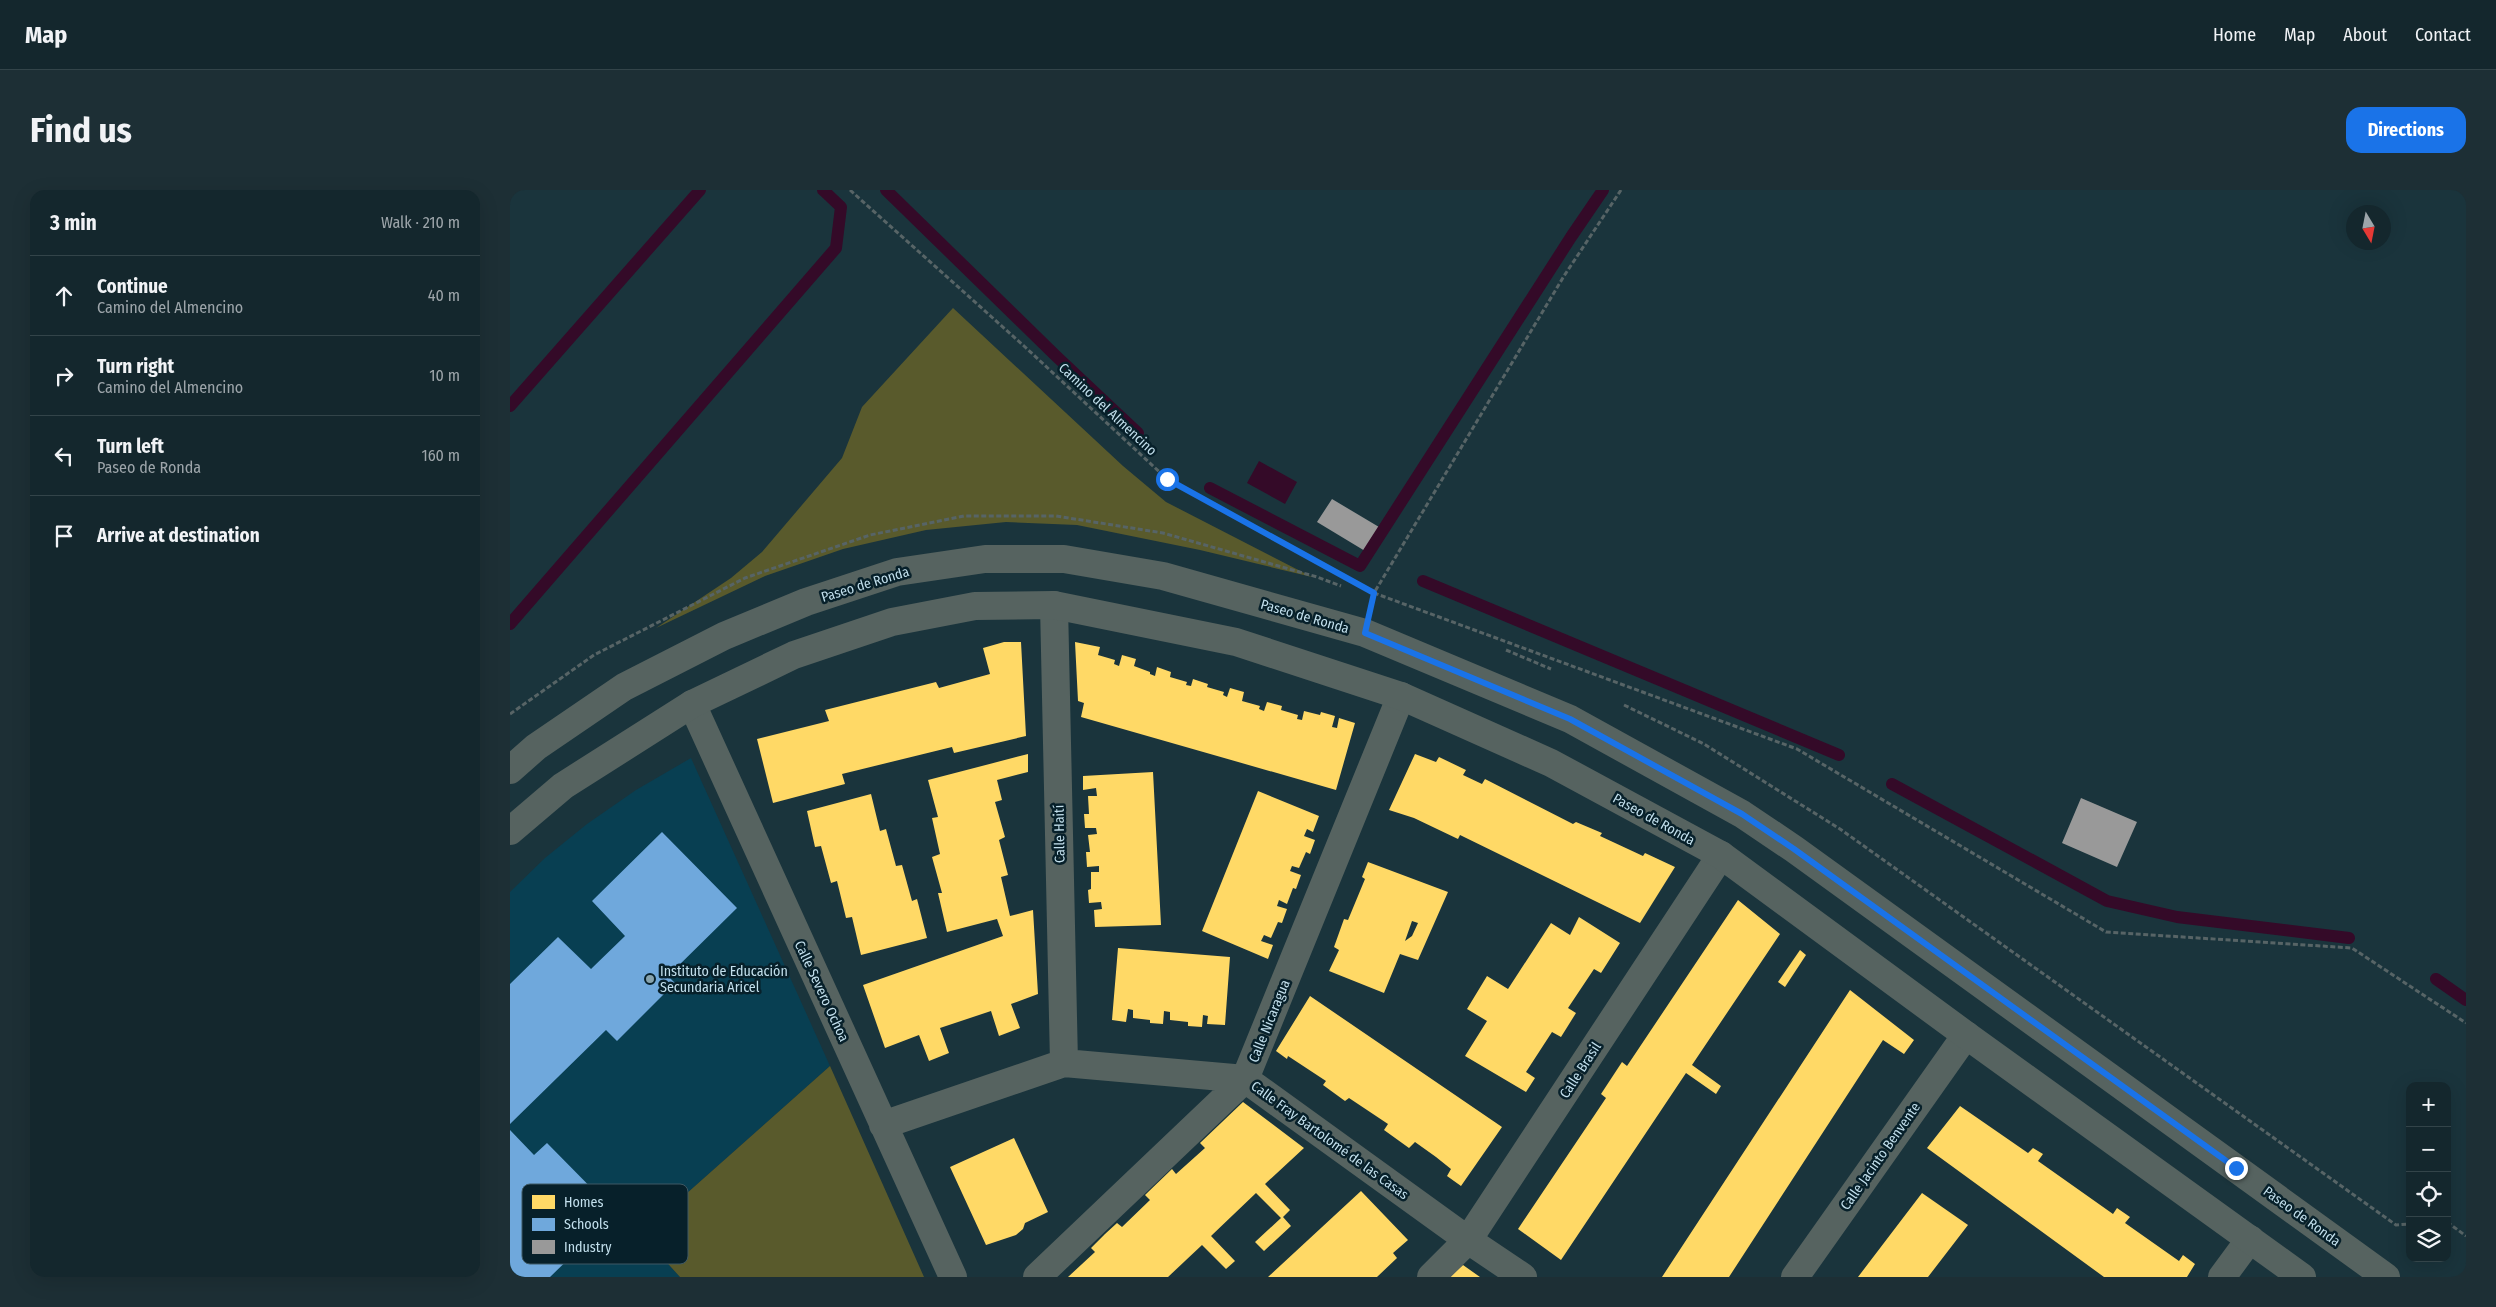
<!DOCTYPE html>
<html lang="en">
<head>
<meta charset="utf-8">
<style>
  body { margin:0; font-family:"Fira Sans Condensed",sans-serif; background:#1d2f35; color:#f1f3f6 }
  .controls { position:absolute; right:15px; bottom:15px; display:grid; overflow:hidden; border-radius:10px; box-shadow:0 5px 20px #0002 }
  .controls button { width:45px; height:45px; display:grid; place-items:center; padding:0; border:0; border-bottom:1px solid #334449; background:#14272d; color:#f1f3f6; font:25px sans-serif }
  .compass { position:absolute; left:1836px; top:15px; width:45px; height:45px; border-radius:50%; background:#14272d; box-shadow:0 5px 20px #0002; rotate:170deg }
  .stop { position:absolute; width:15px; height:15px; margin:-11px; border:4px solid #1a73e8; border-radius:50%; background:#fff }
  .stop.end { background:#1a73e8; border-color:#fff; box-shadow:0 1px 5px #0008 }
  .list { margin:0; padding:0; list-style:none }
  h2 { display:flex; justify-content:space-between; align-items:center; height:65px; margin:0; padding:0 20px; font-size:21px }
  h2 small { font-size:16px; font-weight:400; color:#9da5aa }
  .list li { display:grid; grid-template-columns:32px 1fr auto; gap:15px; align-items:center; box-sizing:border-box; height:80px; padding:0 20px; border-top:1px solid #334449 }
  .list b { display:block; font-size:19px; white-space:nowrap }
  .list p { margin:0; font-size:16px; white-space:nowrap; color:#9da5aa }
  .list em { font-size:16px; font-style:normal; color:#9da5aa }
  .icon { flex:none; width:28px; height:28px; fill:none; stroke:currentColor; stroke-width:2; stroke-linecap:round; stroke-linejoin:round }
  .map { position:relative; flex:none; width:1956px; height:1087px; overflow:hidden; border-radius:15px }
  header { display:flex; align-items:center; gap:30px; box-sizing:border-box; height:70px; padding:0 25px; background:#14272d; border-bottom:1px solid #334449 }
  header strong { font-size:24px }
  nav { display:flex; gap:28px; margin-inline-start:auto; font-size:18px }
  .intro { display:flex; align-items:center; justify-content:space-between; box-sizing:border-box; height:120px; padding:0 30px }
  h1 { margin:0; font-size:35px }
  .button { padding:12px 22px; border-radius:15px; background:#1a73e8; color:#fff; font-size:18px; font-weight:700 }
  main { display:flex; gap:30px; padding:0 30px }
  aside { flex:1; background:#14272d; border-radius:15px; box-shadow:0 5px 20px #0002 }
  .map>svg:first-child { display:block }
</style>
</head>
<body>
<header>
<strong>Map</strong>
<nav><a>Home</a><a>Map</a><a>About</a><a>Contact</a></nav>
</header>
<div class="intro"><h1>Find us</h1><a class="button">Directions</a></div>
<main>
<aside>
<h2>3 min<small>Walk · 210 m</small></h2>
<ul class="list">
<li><svg class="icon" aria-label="ahead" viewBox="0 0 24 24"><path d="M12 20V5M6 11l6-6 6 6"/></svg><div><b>Continue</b><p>Camino del Almencino</p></div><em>40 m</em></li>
<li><svg class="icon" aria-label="right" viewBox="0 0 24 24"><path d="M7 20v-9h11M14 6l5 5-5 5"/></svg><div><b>Turn right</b><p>Camino del Almencino</p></div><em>10 m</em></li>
<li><svg class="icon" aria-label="left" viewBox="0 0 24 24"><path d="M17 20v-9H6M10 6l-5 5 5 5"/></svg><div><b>Turn left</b><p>Paseo de Ronda</p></div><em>160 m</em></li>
<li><svg class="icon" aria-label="arrive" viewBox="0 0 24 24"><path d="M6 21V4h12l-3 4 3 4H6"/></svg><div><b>Arrive at destination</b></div></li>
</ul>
</aside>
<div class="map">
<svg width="1956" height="1087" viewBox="0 0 1956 1087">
  <rect width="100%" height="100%" fill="#1a343c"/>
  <path fill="#083f52" d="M 181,568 L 320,876 L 131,1044 L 170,1087 L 0,1087 L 0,702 L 35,668 L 77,634 L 126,600 Z"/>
  <path fill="#595a2c" d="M 443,118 L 613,276 L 656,312 L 802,387 L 690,360 L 567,335 L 496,332 L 416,340 L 333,359 L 255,386 L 146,438 L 221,388 L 252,362 L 332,268 L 352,217 Z
    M 320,876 L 414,1087 L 170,1087 L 131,1044 Z"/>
  <path fill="#340a28" d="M 749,271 L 787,292 L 775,314 L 737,293 Z"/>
  <path fill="#ffd966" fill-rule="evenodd" d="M 494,452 L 511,452 L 516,546 L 444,563 L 442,557 L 332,584 L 335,594 L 263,613 L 247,549 L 319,531 L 315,520 L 426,492 L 429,498 L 480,484 L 473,458 Z
    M 565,452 L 590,457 L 588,465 L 605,470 L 604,474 L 609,476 L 612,465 L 626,469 L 624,476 L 640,482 L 640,484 L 645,486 L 647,477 L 661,482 L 660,487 L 677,492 L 676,495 L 681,496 L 683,489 L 698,494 L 697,497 L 714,502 L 713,505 L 717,507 L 720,498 L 734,502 L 732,511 L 750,516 L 749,519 L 754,521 L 757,512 L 772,516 L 771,520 L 788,525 L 787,529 L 792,530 L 794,521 L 810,525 L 811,522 L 825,526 L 822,537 L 827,538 L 829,528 L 845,533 L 826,600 L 571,527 L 574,513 L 568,511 Z
    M 518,564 L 518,582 L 487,590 L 492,610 L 485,612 L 495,647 L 489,650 L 498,685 L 491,687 L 500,726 L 523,720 L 528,804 L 501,814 L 510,838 L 489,846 L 481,821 L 430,838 L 439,863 L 419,871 L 409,845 L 375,858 L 353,795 L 493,746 L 487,729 L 437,742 L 428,703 L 432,703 L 422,667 L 430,664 L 422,628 L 428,627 L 418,590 Z
    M 905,564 L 926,572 L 929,567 L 956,580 L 953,585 L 972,594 L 975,589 L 1063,634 L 1066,632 L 1092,643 L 1090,646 L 1133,666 L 1135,663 L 1165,677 L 1130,733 L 950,645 L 948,649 L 904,628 L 879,620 Z
    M 643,582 L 651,735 L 585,737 L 584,720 L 592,719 L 591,712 L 579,713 L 578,700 L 581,699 L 581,682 L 589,682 L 589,676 L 577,677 L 576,662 L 580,662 L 578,645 L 587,644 L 586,638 L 575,638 L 574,624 L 579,624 L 578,606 L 587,606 L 586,598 L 573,600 L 573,586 Z
    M 748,601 L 809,626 L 803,642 L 797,639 L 794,646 L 805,650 L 800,664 L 796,662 L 789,678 L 782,676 L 780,681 L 791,685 L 786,699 L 783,698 L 777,714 L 769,710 L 767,716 L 777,719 L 772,733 L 768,732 L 761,748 L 754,745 L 751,751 L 763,755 L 758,769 L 692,741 Z
    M 361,604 L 370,641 L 376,639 L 386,676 L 392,675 L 402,711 L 407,709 L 417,748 L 351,765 L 342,727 L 336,728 L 327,691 L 321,693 L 311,656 L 305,657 L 297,621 Z
    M 858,672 L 938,702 L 908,770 L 890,764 L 874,803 L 819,781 L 829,760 L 824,757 L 834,729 L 838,730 L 855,689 L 852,687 ZM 902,731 L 908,733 L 902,746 L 895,751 Z
    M 1228,710 L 1270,744 L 1182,875 L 1211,896 L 1206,904 L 1176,883 L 1051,1070 L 1008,1039 L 1096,908 L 1091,904 L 1112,872 L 1117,876 Z
    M 1069,727 L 1110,753 L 1091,783 L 1084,779 L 1058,818 L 1066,823 L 1051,847 L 1042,842 L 1016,882 L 1025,888 L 1016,902 L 955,866 L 977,831 L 957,819 L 977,786 L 998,799 L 1041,733 L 1060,745 Z
    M 608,758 L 720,767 L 715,835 L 697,834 L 698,826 L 693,825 L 692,837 L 678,836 L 678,832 L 660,830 L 660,822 L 654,821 L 653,834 L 640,833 L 640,830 L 623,828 L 623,820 L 618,819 L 616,832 L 602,830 Z
    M 1290,760 L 1296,765 L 1275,797 L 1268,792 Z
    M 1340,800 L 1404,850 L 1394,864 L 1373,850 L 1219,1087 L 1152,1087 Z
    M 800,806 L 992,937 L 951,996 L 937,986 L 941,979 L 926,967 L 905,952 L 899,958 L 874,940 L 878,934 L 839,908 L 835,911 L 813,895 L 816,891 L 778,866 L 777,869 L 766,861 Z
    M 733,912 L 794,958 L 755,994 L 780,1020 L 773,1027 L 781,1036 L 754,1061 L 745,1052 L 771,1028 L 746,1003 L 701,1046 L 725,1071 L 716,1079 L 692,1055 L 658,1087 L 558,1087 L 585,1062 L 581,1058 L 595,1044 L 607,1033 L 612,1037 L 640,1010 L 635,1005 L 662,979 L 666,984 L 695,958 L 690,953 Z
    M 1450,916 L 1518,963 L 1523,958 L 1533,964 L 1528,971 L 1603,1024 L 1607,1018 L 1620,1027 L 1615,1033 L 1669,1071 L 1673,1065 L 1685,1074 L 1677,1087 L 1594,1087 L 1417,958 Z
    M 504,948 L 538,1022 L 515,1033 L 513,1039 L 506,1045 L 476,1055 L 440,977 Z
    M 851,1001 L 898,1050 L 883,1063 L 887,1068 L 867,1087 L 758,1087 Z
    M 1412,1003 L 1458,1035 L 1418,1087 L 1348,1087 Z
    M 953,1075 L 970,1087 L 940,1087 Z"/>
  <path fill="#6fa8dc" d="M 152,642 L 227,718 L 158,786 L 165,793 L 107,851 L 96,840 L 0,934 L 0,794 L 48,747 L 81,779 L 115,746 L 82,711 Z
    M 0,940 L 24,965 L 37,953 L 106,1023 L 40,1087 L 0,1087 Z"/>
  <path fill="#999" d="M 822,309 L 869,337 L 855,361 L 807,332 Z
    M 1571,608 L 1627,632 L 1607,677 L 1552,653 Z"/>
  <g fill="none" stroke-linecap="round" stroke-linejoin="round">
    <path stroke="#340a28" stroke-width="12" d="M 376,0 L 546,166 L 628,243
      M 0,216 L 190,0
      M 700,298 L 850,376 L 1061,47 L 1093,0
      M 913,391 L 1329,565
      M 0,434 L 326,58 L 331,17 L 313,0
      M 1382,594 L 1597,711 L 1667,727 L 1839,748
      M 1926,789 L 1956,810"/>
    <path stroke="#576466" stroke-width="3" stroke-dasharray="5 2.5" stroke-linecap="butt" d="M 340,0 L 514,156 L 657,289 L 864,403 L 863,405
      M 1111,0 L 1054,86 L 864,403 L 1287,559 L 1596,742 L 1842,758 L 1956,833
      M 996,460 L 1041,479
      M 1114,515 L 1194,554 L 1330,639 L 1886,1035 L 1900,1034
      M 0,524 L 84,465 L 235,388 L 360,345 L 454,326 L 546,326 L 653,343 L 807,387 L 831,396
      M 1937,1032 L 1956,1046"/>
    <path stroke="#566360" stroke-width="28" d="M 544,415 L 554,873
      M 182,514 L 443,1087
      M 373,935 L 554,873 L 735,889 L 958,1050 L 1013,1087
      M 527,1087 L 735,889 L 891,506
      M 921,1087 L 958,1050 L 1211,665
      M 1285,1087 L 1456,845
      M 1712,1087 L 1740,1049"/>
    <path stroke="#566360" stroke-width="28" d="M 0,580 L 26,557 L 114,497 L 214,446 L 296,412 L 387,382 L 475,369 L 554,369 L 653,386 L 855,443 L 1060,529 L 1232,624 L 1284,659 L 1876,1087
      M 0,641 L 53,596 L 182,514 L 284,465 L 382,432 L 465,416 L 544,415 L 726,452 L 891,506 L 1041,573 L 1211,665 L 1456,845 L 1792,1087"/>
  </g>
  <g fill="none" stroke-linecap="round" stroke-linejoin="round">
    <path stroke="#1a73e8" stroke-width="6" d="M 657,289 L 864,403 L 855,443 L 1060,529 L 1232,624 L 1284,659 L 1726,978"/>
  </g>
  <circle fill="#87a3ae" stroke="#07202a" stroke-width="2" cx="140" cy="789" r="5"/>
  <g text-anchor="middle" stroke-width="5" stroke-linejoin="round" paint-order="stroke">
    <g font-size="14" fill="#c2dfec" stroke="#07202a">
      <text transform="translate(598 219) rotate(43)" y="5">Camino del Almencino</text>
      <text transform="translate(355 394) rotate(-17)" y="5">Paseo de Ronda</text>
      <text transform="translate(795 426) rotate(16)" y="5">Paseo de Ronda</text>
      <text transform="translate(1144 629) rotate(29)" y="5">Paseo de Ronda</text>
      <text transform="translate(549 644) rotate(-91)" y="5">Calle Haití</text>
      <text transform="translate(312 801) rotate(65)" y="5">Calle Severo Ochoa</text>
      <text transform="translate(759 831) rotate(-68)" y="5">Calle Nicaragua</text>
      <text transform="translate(1070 880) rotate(-57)" y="5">Calle Brasil</text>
      <text transform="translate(820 950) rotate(36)" y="5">Calle Fray Bartolomé de las Casas</text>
      <text transform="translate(1370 966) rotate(-55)" y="5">Calle Jacinto Benvente</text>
      <text transform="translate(1792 1026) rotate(36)" y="5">Paseo de Ronda</text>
    </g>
    <g font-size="14" fill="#c2dfec" stroke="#07202a" text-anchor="start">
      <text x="150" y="786">Instituto de Educación<tspan x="150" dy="16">Secundaria Aricel</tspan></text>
    </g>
  </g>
  <rect x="12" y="994" width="166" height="80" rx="8" fill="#07202a" stroke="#3f5964" stroke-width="1"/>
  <rect x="22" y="1005" width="23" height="14" fill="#ffd966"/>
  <rect x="22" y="1028" width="23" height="13" fill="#6fa8dc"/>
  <rect x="22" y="1050" width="23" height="14" fill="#999"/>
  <g font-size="14" fill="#c2dfec">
    <text x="54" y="1017">Homes</text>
    <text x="54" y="1039">Schools</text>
    <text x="54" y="1062">Industry</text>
  </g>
</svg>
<div class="controls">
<button>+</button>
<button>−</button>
<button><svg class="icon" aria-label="locate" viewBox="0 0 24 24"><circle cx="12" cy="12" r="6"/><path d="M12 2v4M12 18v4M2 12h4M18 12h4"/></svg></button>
<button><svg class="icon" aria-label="layers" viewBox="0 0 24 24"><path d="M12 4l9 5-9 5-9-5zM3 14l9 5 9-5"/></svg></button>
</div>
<svg class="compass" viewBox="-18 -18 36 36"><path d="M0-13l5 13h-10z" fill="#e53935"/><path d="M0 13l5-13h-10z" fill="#9da5aa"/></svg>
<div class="stop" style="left:657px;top:289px"></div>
<div class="stop end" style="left:1726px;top:978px"></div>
</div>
</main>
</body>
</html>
